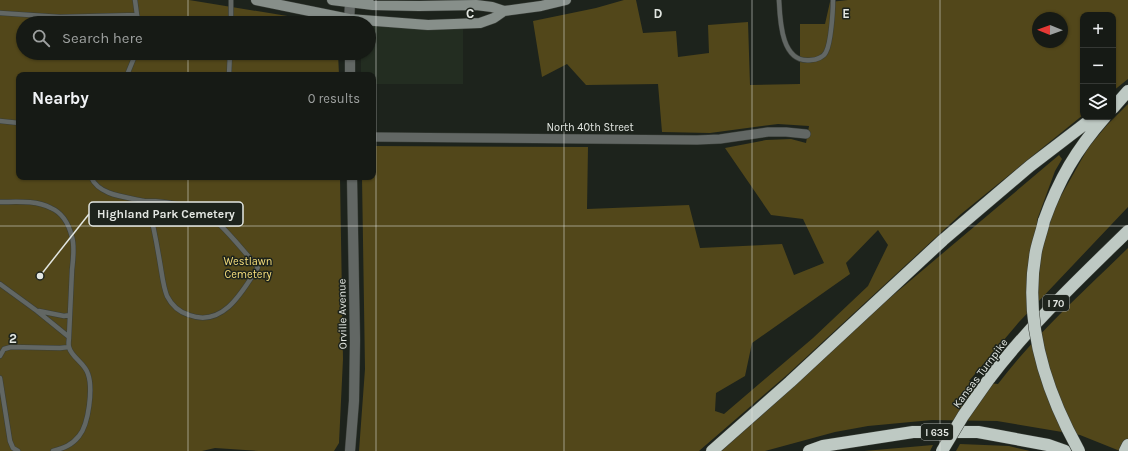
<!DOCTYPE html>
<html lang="en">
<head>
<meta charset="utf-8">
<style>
  body { margin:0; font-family:Karla,sans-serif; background:#1f231e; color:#f1f3f6 }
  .controls { position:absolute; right:12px; top:12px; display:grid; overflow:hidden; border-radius:8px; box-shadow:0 1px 3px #0004 }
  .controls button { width:36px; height:36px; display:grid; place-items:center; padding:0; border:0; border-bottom:1px solid #353834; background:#161a15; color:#f1f3f6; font:20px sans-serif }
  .compass { position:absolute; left:1032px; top:12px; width:36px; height:36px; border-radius:50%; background:#161a15; box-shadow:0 1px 3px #0004; rotate:271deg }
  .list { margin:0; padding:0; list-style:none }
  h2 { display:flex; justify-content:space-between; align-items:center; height:52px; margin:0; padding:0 16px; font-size:17px }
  h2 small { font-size:13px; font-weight:400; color:#9ea1a0 }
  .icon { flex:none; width:22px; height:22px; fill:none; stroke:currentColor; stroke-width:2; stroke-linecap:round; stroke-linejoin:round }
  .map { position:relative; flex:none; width:1128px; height:451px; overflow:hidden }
  .search { position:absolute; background:#161a15; box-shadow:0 1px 3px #0004; left:16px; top:16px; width:360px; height:44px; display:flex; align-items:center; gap:10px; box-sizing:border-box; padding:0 14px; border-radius:22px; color:#9ea1a0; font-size:15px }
  .panel { position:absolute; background:#161a15; box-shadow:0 1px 3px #0004; left:16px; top:72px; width:360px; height:108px; border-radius:8px }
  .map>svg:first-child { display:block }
</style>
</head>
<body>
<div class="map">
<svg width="1128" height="451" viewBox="0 0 1128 451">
  <rect width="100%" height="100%" fill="#1d231c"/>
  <path fill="#232d21" d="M 369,25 L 419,29 L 463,29 L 463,84 L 373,84 L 373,75 L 361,75 L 361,53 L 369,53 Z"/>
  <path fill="#52471a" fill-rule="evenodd" d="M 0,0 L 189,0 L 330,23 L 23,23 L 23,53 L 338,53 L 339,75 L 19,75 L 19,177 L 340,177 L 343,359 L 339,443 L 334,451 L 259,451 L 215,448 L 202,451 L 0,451 Z
    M 624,0 L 636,0 L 643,33 L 676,31 L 678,57 L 709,53 L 708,25 L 748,22 L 750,85 L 800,84 L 800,24 L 825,24 L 830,2 L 848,0 L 1128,0 L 1128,79 L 1113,91 L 1113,15 L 1083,15 L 1083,115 L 961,214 L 788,374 L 699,451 L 359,451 L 365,369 L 362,177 L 373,177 L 373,146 L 588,147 L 587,209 L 689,205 L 700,248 L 782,244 L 794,275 L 824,263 L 803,219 L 771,215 L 725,148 L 766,140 L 791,139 L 806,143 L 809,126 L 778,124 L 710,133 L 662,132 L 658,84 L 586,85 L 567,64 L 542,77 L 533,21 L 596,8 ZM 1038,18 L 1062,18 L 1062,42 L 1038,42 ZM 878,230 L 888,245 L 868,286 L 813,338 L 724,414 L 715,411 L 716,393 L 745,376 L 752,343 L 850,274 L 846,263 Z
    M 1128,104 L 1128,207 L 1019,322 L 969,381 L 998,384 C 1036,334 1083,292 1128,248 L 1128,451 L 1120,451 L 1080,435 L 997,421 L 932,420 L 868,426 L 835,432 L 765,451 L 721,451 L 872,313 L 1059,155 L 1062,159 L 1055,171 L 1037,220 L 1050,222 L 1053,210 L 1088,148 L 1107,125 Z
    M 960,444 L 1009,446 L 1030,451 L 956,451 Z
    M 933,445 L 930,451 L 864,451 Z"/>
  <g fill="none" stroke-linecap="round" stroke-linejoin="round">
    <g stroke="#393e38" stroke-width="5.5">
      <path id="service" d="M 135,0 L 137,15
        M 779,0 C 780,20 781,64 811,60 C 816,60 824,57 826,52 C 831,43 833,11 833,0
        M 0,13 L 60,17 L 137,15 L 139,23
        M 231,23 L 231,0
        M 127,75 L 136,53
        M 229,75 L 230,53
        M 0,121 L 19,123
        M 91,177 C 99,196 127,197 144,201
        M 144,201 C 170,201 198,206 218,223 C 232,236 245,253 258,267 C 243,291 223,328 189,315 C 179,312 172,306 167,296 C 163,286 162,274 160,263 C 157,245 154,227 149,209 Z
        M 0,202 C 17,202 35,200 51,208 C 63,213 69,225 72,237 C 75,247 73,260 72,270 C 71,293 70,315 69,337
        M 0,284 L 37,311 L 69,337 C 69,340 68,344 69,347 C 71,357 85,363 88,374 C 93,388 89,424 79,436 C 72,445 64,448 53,451
        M 39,311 L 64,316 L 70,315
        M 0,356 L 4,349 L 11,347 L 60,348 L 69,347
        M 0,378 L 10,441 L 13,448 L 18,451"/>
    </g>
    <g stroke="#393e38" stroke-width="10">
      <path id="minor" d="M 373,137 L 697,140 L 720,139 L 768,132 L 786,132 L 806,134"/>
    </g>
    <g stroke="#393e38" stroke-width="11">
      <path id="tertiary" d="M 349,23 L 350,3
        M 350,53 L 350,75
        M 350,451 L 354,401 L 355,340 L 352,177"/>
    </g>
    <g stroke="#393e38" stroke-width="11">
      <path id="secondary" d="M 256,0 L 349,19 L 428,25 L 480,23 L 494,18 L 504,11
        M 332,0 L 373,5 L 419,6 L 476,5 L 492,7 L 504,11 L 541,6 L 566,0"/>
    </g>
    <g stroke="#393e38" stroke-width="13">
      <path id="motorway" d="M 1113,108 L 1128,91
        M 1044,221 C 1059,179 1076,150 1105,117
        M 989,379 C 1030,325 1080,278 1128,231
        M 712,451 L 790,382 L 943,240 L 1030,166 L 1094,117
        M 809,451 L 823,446 L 913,432 L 978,432 L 1048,445 L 1065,451
        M 1125,451 L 1128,445"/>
    </g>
    <use href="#service" stroke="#626764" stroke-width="4.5"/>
    <use href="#minor" stroke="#626764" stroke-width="9"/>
    <use href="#tertiary" stroke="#626764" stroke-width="10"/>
    <use href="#secondary" stroke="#878f8a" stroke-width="10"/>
    <use href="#motorway" stroke="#bec9c3" stroke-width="12"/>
    <g stroke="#393e38" stroke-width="13" stroke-linecap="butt">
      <path id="motorway-bridge" d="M 1044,221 C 1042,231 1038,241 1036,251 C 1023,321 1045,390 1079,451
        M 942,451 L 963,416 L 989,379"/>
    </g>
    <use href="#motorway-bridge" stroke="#bec9c3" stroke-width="12"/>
  </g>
  <path fill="none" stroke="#e3e7e2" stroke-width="1" stroke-opacity="0.55" d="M 188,0 L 188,23M 376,0 L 376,451M 564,0 L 564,451M 752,0 L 752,451M 940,0 L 940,451M 188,53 L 188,75M 188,177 L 188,451M 0,226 L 1128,226"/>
  <g text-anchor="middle" stroke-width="3" stroke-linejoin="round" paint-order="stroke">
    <g fill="#1d231c" stroke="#a8aca7" stroke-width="1">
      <rect x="1043" y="295" width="26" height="16" rx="3"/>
      <rect x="921" y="424" width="32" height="16" rx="3"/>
    </g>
    <g font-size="10" font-weight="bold" fill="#e3e7e2">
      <text x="1056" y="307">I 70</text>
      <text x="937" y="436">I 635</text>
    </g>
    <g font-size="11" fill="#e3e7e2" stroke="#1d231c">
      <text x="590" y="131">North 40th Street</text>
      <text transform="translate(342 314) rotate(-91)" y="4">Orville Avenue</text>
      <text transform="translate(980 373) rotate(-53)" y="4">Kansas Turnpike</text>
    </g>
    <g font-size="11" fill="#f8df7c" stroke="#1d231c">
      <text x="248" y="265">Westlawn<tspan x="248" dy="13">Cemetery</tspan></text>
    </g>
  </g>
  <g font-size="13" text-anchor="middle" font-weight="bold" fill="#e3e7e2" stroke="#1d231c" stroke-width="3" stroke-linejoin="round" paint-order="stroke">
    <text x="470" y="18">C</text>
    <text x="658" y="18">D</text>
    <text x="846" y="18">E</text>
    <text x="13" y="343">2</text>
  </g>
  <path fill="none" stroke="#e3e7e2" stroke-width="1.5" d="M40 276L89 214"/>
  <circle fill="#e3e7e2" stroke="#1d231c" stroke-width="1.5" cx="40" cy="276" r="4"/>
  <rect fill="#1d231c" stroke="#e3e7e2" stroke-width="1.5" x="89" y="202" width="154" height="24" rx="4"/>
  <g font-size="12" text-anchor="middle" font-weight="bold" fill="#e3e7e2">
    <text x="166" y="218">Highland Park Cemetery</text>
  </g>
</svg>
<div class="controls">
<button>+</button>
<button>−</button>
<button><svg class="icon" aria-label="layers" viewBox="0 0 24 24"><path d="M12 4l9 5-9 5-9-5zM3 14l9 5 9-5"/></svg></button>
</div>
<svg class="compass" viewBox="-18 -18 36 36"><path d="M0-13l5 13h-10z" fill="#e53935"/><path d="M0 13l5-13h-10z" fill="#9ea1a0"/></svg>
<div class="search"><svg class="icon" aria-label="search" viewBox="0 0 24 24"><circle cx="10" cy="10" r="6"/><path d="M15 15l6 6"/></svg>Search here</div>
<section class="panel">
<h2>Nearby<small>0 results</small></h2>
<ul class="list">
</ul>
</section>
</div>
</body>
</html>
